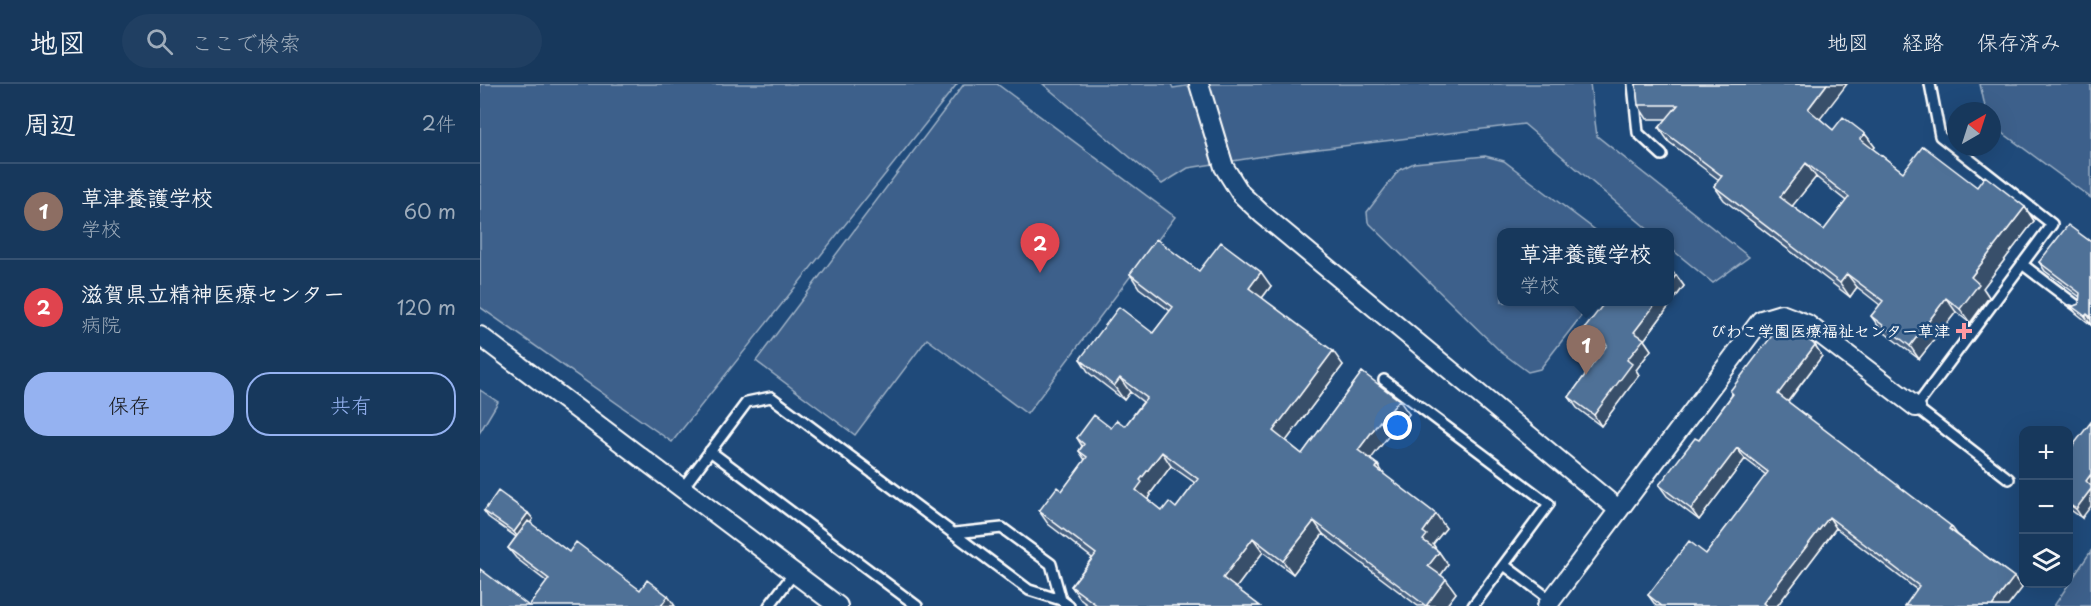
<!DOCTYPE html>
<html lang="ja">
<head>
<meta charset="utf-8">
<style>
  body { margin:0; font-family:"Playpen Sans","Klee One",sans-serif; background:#203f62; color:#f1f3f6 }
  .controls { position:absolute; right:18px; bottom:18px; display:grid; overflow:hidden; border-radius:12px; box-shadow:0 6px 24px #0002 }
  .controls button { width:54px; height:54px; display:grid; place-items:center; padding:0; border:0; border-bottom:2px solid #365272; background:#17385c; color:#f1f3f6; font:30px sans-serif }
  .compass { position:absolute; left:1467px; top:18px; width:54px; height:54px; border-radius:50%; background:#17385c; box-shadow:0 6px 24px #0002; rotate:39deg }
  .you { position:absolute; left:918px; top:342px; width:21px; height:21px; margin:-15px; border:4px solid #fff; border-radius:50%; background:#1a73e8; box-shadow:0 0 0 9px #1a73e833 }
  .badge { display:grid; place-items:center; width:39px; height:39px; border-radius:50%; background:#95b2f1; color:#fff; font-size:20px; font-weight:700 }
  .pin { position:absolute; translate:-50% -50px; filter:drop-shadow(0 2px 3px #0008) }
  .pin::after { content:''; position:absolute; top:32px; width:21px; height:18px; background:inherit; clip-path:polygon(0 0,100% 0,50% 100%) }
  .popup { position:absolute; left:1017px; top:144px; width:177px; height:78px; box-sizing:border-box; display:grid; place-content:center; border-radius:12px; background:#17385c; filter:drop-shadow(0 2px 4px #0005); font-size:20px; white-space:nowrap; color:#9eacbb }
  .popup b { font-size:22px; color:#f1f3f6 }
  .popup::after { content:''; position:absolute; left:50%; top:100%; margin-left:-12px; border:12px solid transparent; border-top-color:#17385c }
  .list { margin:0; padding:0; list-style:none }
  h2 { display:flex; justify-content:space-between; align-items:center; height:78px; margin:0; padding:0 24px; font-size:26px }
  h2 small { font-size:20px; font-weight:400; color:#9eacbb }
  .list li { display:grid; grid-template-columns:39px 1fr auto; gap:18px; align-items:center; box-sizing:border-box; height:96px; padding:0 24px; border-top:2px solid #365272 }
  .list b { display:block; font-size:22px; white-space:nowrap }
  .list p { margin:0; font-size:20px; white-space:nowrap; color:#9eacbb }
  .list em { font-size:20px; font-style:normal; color:#9eacbb }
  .actions { display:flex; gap:12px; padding:18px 24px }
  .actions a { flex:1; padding:14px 0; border:2px solid #95b2f1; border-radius:24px; text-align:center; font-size:21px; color:#95b2f1 }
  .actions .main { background:#95b2f1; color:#111 }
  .icon { flex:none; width:33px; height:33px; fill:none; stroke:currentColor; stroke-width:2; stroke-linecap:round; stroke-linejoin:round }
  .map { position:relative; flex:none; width:1611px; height:522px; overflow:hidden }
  header { display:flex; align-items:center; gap:36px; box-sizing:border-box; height:84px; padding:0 30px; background:#17385c; border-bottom:2px solid #365272 }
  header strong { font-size:28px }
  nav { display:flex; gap:33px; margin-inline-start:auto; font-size:21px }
  .search { width:420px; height:54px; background:#203f62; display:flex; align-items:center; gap:15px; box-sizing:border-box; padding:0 21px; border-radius:33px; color:#9eacbb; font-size:22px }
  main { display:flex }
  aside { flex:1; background:#17385c }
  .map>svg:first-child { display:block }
</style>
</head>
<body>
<header>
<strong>地図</strong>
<div class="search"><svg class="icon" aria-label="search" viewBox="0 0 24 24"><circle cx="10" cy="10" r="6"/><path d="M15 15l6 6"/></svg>ここで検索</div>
<nav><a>地図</a><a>経路</a><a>保存済み</a></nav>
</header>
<main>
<aside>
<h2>周辺<small>2件</small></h2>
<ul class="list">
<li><span class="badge" style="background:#8d6e63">1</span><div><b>草津養護学校</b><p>学校</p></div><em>60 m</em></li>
<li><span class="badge" style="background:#e0444e">2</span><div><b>滋賀県立精神医療センター</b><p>病院</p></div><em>120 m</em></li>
</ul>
<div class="actions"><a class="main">保存</a><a>共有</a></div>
</aside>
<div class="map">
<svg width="1611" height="522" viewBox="0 0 1611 522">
  <rect width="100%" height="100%" fill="#1f4a7a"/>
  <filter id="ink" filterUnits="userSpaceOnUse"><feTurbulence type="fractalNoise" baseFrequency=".0167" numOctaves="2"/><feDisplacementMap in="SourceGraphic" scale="12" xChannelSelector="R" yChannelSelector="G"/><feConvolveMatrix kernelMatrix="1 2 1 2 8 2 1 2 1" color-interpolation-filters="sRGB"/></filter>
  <g filter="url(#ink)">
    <path fill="#3c618b" stroke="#9eb0c5" stroke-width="1.5" d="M 0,0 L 477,0 L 192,358 L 0,223 Z
      M 484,0 L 517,0 L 695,133 L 547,330 L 447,255 L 375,351 L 276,277 Z
      M 563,0 L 691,0 L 693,4 L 719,0 L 1110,0 L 1117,52 L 1269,173 L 1233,199 L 1190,164 L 1190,148 L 1171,148 L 1044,40 L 797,70 L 708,84 L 682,100 Z
      M 1500,0 L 1611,0 L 1611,114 L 1512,41 L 1512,27 L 1506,27 Z
      M 1005,72 L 1024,77 L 1118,148 L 1022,148 L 1022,218 L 1112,218 L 1060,285 L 1048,288 L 1021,268 L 888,138 L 887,128 L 919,86 L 934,79 Z
      M 0,306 L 18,318 L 0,348 Z
      M 1611,467 L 1611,522 L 1574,522 Z"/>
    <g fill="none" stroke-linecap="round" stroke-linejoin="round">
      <g stroke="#fff" stroke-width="14">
        <path id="lane" d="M 1153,0 L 1158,49 L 1182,71
          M 1450,0 L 1460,52 L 1572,140 L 1436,323 L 1529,395
          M 1542,180 L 1600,224
          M 904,296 L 1069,420 L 993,522
          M 230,367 L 437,522
          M 202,405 L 267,318 L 291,313 L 549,506 L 581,516 L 589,522
          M 475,449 L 522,444 L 571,480 L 581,516
          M 1024,481 L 1071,516
          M 289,522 L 314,489"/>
      </g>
      <g stroke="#fff" stroke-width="22">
        <path id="street" d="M 719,0 L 744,83 L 761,110 L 782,130 L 1139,426
          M 0,252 L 358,522
          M 1067,522 L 1281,236 L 1301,230 L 1327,240 L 1436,323"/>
      </g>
      <use href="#lane" stroke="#1f4a7a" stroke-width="9"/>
      <use href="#street" stroke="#1f4a7a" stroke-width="18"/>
    </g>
    <path fill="#456182" stroke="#fff" stroke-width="1.5" fill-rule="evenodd" d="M 1156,0 L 1340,35 L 1353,46 L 1385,50 L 1395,63 L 1393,65 L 1423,88 L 1497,103 L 1545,123 L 1554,137 L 1503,204 L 1509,213 L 1490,239 L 1476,228 L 1439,275 L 1401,246 L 1391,232 L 1400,221 L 1377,203 L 1370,213 L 1244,116 L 1234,102 L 1239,96 L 1189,58 L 1179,44 L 1187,35 L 1167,35 L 1158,21 ZM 1336,93 L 1366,117 L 1344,146 L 1312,122 Z
      M 1611,158 L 1611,241 L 1596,229 L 1590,221 L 1594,222 L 1599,220 L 1600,213 L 1565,187 L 1559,178 Z
      M 719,187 L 791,202 L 782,214 L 863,281 L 806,357 L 822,370 L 882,288 L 929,330 L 912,352 L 910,350 L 890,375 L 898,381 L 904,391 L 966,444 L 953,460 L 956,465 L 959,468 L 968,481 L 961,491 L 976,509 L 966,522 L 938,522 L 843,450 L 813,490 L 783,468 L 756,504 L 780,522 L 609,522 L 601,516 L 591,502 L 612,474 L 568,440 L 559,427 L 582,407 L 605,376 L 599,367 L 602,362 L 597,354 L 631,344 L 645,342 L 663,318 L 650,308 L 644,316 L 609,289 L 600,275 L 673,249 L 690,227 L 659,204 L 650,190 ZM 691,382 L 715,399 L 696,424 L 682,427 L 668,416 L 671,411 L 670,410 Z
      M 1196,191 L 1204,202 L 1164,256 L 1171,266 L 1156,286 L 1159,291 L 1121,342 L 1097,324 L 1089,313 L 1125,264 L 1113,256 L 1105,244 Z
      M 1306,252 L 1335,261 L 1342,272 L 1308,318 L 1478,451 L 1534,493 L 1542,504 L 1528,522 L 1425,522 L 1437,506 L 1356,444 L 1297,522 L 1176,522 L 1168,511 L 1226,470 L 1286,391 L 1265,375 L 1219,436 L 1187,412 L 1179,401 L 1219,356 L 1252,311 L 1250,307 Z
      M 1588,368 L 1602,434 L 1588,424 Z
      M 4,427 L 48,429 L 53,435 L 50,439 L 89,468 L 160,506 L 188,512 L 49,522 L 67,498 L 36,474 L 28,464 L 36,453 L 8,433 Z"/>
    <path fill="#384f6a" stroke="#fff" stroke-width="1.5" d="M 1347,0 L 1367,0 L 1337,39 L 1328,25 Z
      M 1385,50 L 1395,63 L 1390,69 L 1380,55 Z
      M 1326,79 L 1336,93 L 1309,126 L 1300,113 Z
      M 1545,123 L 1554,137 L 1503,204 L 1509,213 L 1490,239 L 1480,225 L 1491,193 Z
      M 781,188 L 791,202 L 779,218 L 769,204 Z
      M 1367,190 L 1377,203 L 1370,213 L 1360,199 Z
      M 1196,191 L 1204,202 L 1164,256 L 1171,266 L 1156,286 L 1159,291 L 1121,342 L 1114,331 L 1147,276 L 1154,248 L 1177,218 L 1190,218 L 1190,199 Z
      M 1466,214 L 1476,228 L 1439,275 L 1430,262 Z
      M 1607,230 L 1611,236 L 1611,241 L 1605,232 Z
      M 1335,261 L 1342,272 L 1305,321 L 1298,310 Z
      M 853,267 L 863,281 L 803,361 L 793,347 Z
      M 640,294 L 650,308 L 644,316 L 634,302 Z
      M 919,316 L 929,330 L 912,352 L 902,338 Z
      M 900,337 L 910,350 L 887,380 L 878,366 Z
      M 1257,364 L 1265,375 L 1219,436 L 1211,425 Z
      M 682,368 L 691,382 L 670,410 L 671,411 L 665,419 L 656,406 L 660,396 Z
      M 898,381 L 907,395 L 896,384 Z
      M 1611,390 L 1611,405 L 1606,397 Z
      M 1611,405 L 1611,422 L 1602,434 L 1596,425 Z
      M 48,429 L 53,435 L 39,455 L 34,448 Z
      M 956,430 L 966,444 L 953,460 L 956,465 L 953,469 L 943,456 L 943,448 Z
      M 1349,433 L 1356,444 L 1297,522 L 1286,522 L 1283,519 Z
      M 834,437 L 843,450 L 813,490 L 803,477 Z
      M 1471,442 L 1479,453 L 1469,445 Z
      M 773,454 L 783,468 L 753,508 L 743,494 Z
      M 959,468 L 968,481 L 958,495 L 948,482 Z
      M 1534,493 L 1542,504 L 1528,522 L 1512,522 Z
      M 966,495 L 976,509 L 966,522 L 946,522 Z
      M 188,512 L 195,522 L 181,522 Z"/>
    <path fill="#507197" stroke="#fff" stroke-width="1.5" fill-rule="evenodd" d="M 1156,0 L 1347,0 L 1328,25 L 1353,46 L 1363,33 L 1385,50 L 1380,55 L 1423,88 L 1443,62 L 1497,103 L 1505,92 L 1545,123 L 1491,193 L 1499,200 L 1480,225 L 1466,214 L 1430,262 L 1391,232 L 1403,217 L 1367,190 L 1360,199 L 1234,102 L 1242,92 L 1179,44 L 1198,21 L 1158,21 ZM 1326,79 L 1369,113 L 1344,146 L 1300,113 Z
      M 1588,141 L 1611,158 L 1611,233 L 1607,230 L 1605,232 L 1590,221 L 1594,222 L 1599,220 L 1600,209 L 1559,178 Z
      M 676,155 L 719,187 L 741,158 L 781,188 L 769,204 L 853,267 L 793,347 L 822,370 L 882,288 L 919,316 L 902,338 L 900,337 L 878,366 L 898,381 L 896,384 L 956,430 L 943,448 L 947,451 L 943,456 L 959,468 L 948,482 L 966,495 L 946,522 L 834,437 L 803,477 L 773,454 L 743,494 L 780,522 L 618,522 L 591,502 L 616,470 L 559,427 L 577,403 L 582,407 L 607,373 L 599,367 L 604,360 L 597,354 L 614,331 L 631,344 L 637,336 L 645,342 L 667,314 L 640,294 L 634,302 L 600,275 L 639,223 L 673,249 L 693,223 L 650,190 ZM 682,368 L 718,395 L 696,424 L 689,418 L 682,427 L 656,406 L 662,398 L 660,396 Z
      M 1190,186 L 1196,191 L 1190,199 Z
      M 1125,218 L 1177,218 L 1154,248 L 1164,255 L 1147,276 L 1152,280 L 1114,331 L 1089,313 L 1127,261 L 1105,244 Z
      M 1312,244 L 1335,261 L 1298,310 L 1471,442 L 1469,445 L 1534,493 L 1512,522 L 1425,522 L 1439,502 L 1349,433 L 1283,519 L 1287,522 L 1182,522 L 1168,511 L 1209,457 L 1226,470 L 1288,388 L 1257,364 L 1211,425 L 1179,401 L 1215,354 L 1219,356 L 1253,310 L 1250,307 L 1297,245 L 1306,252 Z
      M 1611,338 L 1611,390 L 1606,397 L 1611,402 L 1611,405 L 1596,425 L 1588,420 L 1588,368 Z
      M 18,407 L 48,429 L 34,448 L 4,427 Z
      M 48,437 L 89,468 L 96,458 L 160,506 L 167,496 L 188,512 L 181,522 L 0,522 L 0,485 L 49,522 L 69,495 L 28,464 Z"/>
  </g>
  <path fill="#ff9aa2" stroke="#1f4a7a" stroke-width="2" d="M1481 238h6v6h6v6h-6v6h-6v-6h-6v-6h6z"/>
  <g text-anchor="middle" stroke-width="5" stroke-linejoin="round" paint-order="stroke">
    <g font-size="16" font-weight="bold" fill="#fff" stroke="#1f4a7a" text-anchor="end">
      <text x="1470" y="253">びわこ学園医療福祉センター草津</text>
    </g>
  </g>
</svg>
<div class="controls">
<button>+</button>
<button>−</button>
<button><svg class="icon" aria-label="layers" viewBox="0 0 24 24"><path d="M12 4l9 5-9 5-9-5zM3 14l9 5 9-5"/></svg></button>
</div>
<svg class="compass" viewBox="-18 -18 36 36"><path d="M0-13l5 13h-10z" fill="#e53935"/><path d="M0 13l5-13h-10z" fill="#9eacbb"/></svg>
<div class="you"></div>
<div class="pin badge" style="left:1106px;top:291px;background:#8d6e63">1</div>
<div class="popup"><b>草津養護学校</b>学校</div>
<div class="pin badge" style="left:560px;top:189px;background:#e0444e">2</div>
</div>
</main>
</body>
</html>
